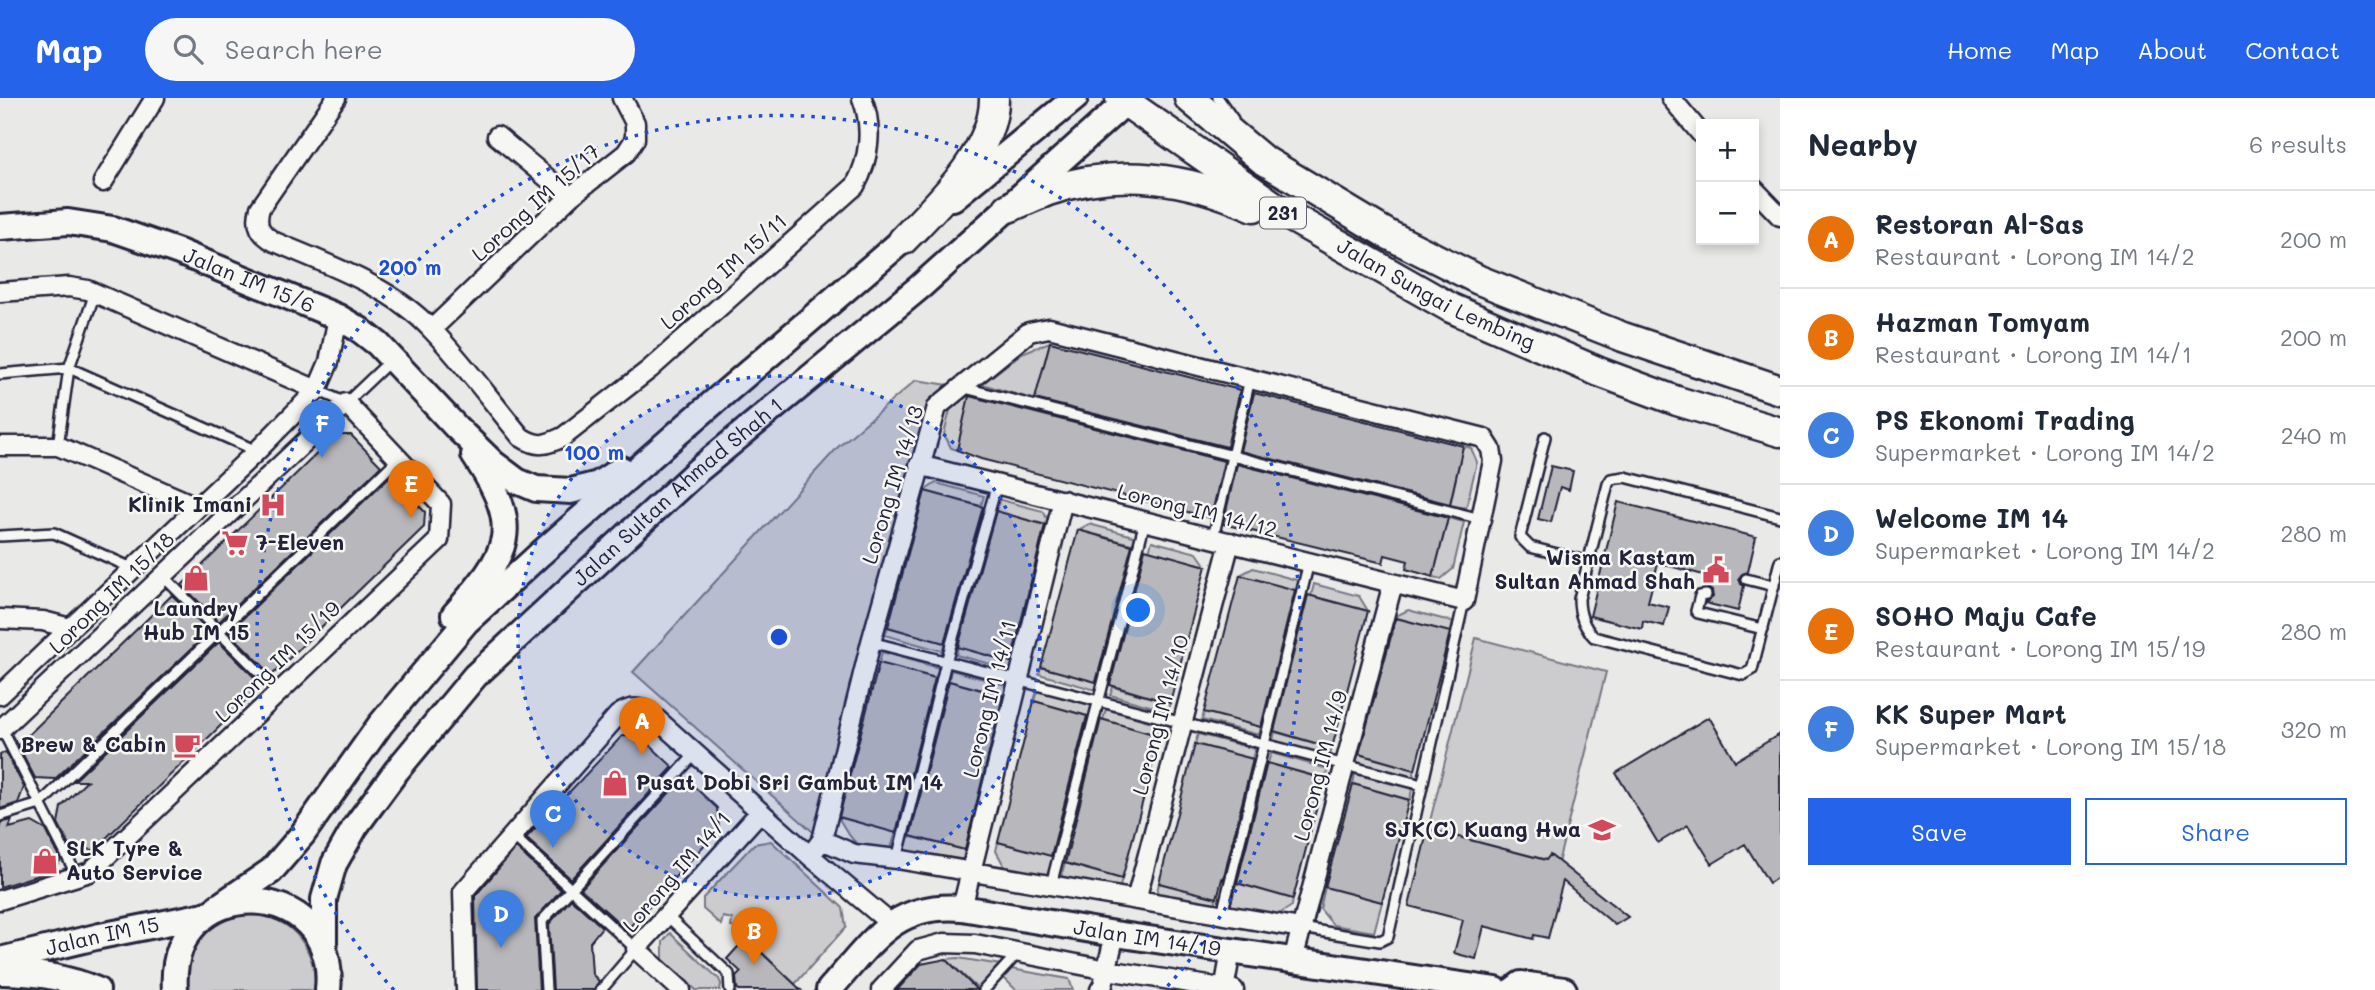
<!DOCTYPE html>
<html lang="en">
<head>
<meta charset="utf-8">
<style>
  body { margin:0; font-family:Mali,sans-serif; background:#f6f6f7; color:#1f2937 }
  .controls { position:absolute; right:21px; top:21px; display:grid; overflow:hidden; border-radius:0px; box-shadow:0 4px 10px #0003 }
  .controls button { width:63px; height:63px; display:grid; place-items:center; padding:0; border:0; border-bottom:2px solid #e0e1e3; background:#fff; color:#1f2937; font:35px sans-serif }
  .you { position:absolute; left:1139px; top:513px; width:24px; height:24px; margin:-18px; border:5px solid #fff; border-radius:50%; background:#1a73e8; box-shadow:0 0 0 10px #1a73e833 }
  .badge { display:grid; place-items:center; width:46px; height:46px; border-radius:50%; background:#2563eb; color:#fff; font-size:23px; font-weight:700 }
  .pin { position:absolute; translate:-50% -58px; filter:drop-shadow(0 2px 4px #0008) }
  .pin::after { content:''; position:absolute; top:37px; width:24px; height:21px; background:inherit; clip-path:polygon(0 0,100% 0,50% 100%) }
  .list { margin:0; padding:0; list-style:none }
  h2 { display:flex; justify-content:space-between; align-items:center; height:91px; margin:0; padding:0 28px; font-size:30px }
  h2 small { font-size:23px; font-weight:400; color:#747a83 }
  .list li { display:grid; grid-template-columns:46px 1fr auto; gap:21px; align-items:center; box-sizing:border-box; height:98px; padding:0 28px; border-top:2px solid #e0e1e3 }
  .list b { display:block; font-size:26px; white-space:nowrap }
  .list p { margin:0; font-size:23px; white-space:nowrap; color:#747a83 }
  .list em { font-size:23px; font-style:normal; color:#747a83 }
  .actions { display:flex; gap:14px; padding:21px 28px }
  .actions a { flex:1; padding:16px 0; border:2px solid #2563eb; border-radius:0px; text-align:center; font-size:24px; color:#2563eb }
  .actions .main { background:#2563eb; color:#fff }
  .icon { flex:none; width:38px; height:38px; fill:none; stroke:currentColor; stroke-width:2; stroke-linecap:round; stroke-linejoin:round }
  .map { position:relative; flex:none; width:1780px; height:892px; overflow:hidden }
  header { display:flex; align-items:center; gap:42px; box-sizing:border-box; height:98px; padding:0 35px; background:#2563eb; color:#fff }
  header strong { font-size:33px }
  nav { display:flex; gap:38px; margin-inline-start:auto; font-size:24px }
  .search { width:490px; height:63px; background:#f6f6f7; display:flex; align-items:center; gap:18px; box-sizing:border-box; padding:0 24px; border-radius:38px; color:#747a83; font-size:26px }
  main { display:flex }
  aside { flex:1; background:#fff }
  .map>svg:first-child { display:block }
</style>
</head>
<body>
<header>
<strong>Map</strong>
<div class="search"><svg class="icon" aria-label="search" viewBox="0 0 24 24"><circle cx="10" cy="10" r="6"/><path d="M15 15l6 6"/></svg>Search here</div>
<nav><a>Home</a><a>Map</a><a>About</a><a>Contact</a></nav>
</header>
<main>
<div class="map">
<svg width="1780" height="892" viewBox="0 0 1780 892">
  <rect width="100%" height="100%" fill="#e9e9e7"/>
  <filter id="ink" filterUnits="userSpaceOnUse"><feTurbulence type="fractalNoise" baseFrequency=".0143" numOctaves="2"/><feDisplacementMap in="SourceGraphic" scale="14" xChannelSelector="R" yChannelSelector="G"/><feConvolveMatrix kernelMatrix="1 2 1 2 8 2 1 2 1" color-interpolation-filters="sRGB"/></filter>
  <g filter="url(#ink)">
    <path fill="#ccccce" stroke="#777784" stroke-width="2" d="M 1050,244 L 1035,302 L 982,286 L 1022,255 Z
      M 916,282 L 961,289 L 937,309 L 822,742 L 633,574 L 838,349 Z
      M 970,296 L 957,352 L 951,350 L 944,336 L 950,312 Z
      M 1463,348 L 1471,350 L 1477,364 L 1466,410 L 1450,407 Z
      M 936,385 L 984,398 L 981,408 L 924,393 Z
      M 997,401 L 1043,413 L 1051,428 L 994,413 Z
      M 1448,420 L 1464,424 L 1453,471 L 1441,481 L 1433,479 Z
      M 1089,426 L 1137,439 L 1135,447 L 1078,432 Z
      M 1152,443 L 1197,455 L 1206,468 L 1149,453 Z
      M 1253,470 L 1300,483 L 1297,493 L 1240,477 Z
      M 1314,486 L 1359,498 L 1368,513 L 1311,498 Z
      M 1408,512 L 1454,524 L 1451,535 L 1394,519 Z
      M 888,529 L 945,545 L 942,553 L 885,537 Z
      M 1476,540 L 1606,574 L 1558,765 L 1428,731 Z
      M 958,549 L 1015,565 L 1013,572 L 956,557 Z
      M 882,554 L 939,570 L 936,580 L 879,565 Z
      M 1041,569 L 1098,584 L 1096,592 L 1039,576 Z
      M 951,572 L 1009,588 L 1006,598 L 949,583 Z
      M 1113,589 L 1170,605 L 1168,613 L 1110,597 Z
      M 1037,593 L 1094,608 L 1091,619 L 1034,603 Z
      M 1106,611 L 1163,627 L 1160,638 L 1103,622 Z
      M 1204,614 L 1261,629 L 1259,637 L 1202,622 Z
      M 1275,634 L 1332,650 L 1330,658 L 1273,642 Z
      M 1198,636 L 1255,651 L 1252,661 L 1195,646 Z
      M 1271,655 L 1328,671 L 1325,681 L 1268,665 Z
      M 1358,656 L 1415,672 L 1413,679 L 1356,664 Z
      M 1355,676 L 1412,691 L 1410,702 L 1353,686 Z
      M 838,719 L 896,734 L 890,754 C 856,748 856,750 838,719 Z
      M 908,738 L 965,752 L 963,761 L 953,765 L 903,756 Z
      M 771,743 L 843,810 L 846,829 L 795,886 L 746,839 L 740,839 L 740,831 L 731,829 L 732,821 L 723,819 L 721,827 L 703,811 L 703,800 L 754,746 Z
      M 998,744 L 1053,758 L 1047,780 L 1007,773 L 996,753 Z
      M 1065,765 L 1122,781 L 1119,792 L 1060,782 Z
      M 1159,785 L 1217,800 L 1214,808 L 1156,798 Z
      M 1236,785 L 1293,801 L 1292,808 L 1276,818 L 1230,810 Z
      M 1325,789 L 1382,804 L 1374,834 L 1333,827 L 1320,811 Z
      M 252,816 C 259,818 268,818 274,821 C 302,832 318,863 314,892 L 188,892 C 184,861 199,830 230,820 C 237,817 245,817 252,816 Z
      M 670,835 L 719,881 L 721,886 L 720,892 L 696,892 L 663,862 L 663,844 Z
      M 958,860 L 1001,867 L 979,892 L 946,861 Z
      M 1011,871 L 1069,881 L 1073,892 L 1016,892 L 1003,879 Z"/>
    <path fill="#b8b8bc" stroke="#22223b" stroke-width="2" d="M 1050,244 L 1240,292 L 1227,349 L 1035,301 Z
      M 1254,295 L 1463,348 L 1450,406 L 1240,353 Z
      M 969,298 L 1224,363 L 1211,420 L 981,361 L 957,352 Z
      M 336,337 L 351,337 L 381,368 L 219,524 L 182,487 Z
      M 1237,366 L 1448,420 L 1433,479 L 1406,471 L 1408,463 L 1385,457 L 1383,465 L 1223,426 Z
      M 1551,368 L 1573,373 L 1569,392 L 1560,389 L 1551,424 L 1538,421 Z
      M 390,378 L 425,414 L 424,429 L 272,577 L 229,534 Z
      M 925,393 L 983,409 L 944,545 L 888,529 Z
      M 1618,404 L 1756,439 L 1748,474 L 1742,476 L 1739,480 L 1741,486 L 1744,488 L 1738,513 L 1705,505 L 1713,499 L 1712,493 L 1708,490 L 1711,479 L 1658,465 L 1648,504 L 1669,509 L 1664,528 L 1643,523 L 1642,531 L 1590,518 Z
      M 996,413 L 1045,427 L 1011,564 L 958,549 Z
      M 1078,432 L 1132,447 L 1096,584 L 1041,569 Z
      M 1145,451 L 1206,468 L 1170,605 L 1110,587 Z
      M 1240,477 L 1295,492 L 1261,629 L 1204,614 Z
      M 172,497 L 209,534 L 55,681 L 35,680 L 18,647 Z
      M 1308,497 L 1368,513 L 1332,650 L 1274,633 Z
      M 1396,520 L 1450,534 L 1415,672 L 1359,656 Z
      M 219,544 L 262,587 L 94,752 L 71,750 L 58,725 L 61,709 L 87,683 L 74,683 Z
      M 879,565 L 935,580 L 896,735 L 839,719 Z
      M 949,583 L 1003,598 L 965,752 L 910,738 Z
      M 1034,603 L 1087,618 L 1051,758 L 998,744 Z
      M 1709,619 L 1735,663 L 1780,636 L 1780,778 L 1769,785 L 1745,746 L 1712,766 L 1688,727 L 1658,745 L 1616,675 Z
      M 1101,621 L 1160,638 L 1122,781 L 1065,765 Z
      M 622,638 L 641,639 L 673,669 L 571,781 L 526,740 Z
      M 1195,646 L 1253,661 L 1223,782 L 1222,781 L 1217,800 L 1159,785 Z
      M 6,654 L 24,689 L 18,705 L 0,711 L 0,656 Z
      M 1267,665 L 1324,681 L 1293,801 L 1237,785 Z
      M 684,679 L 717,710 L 719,731 L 627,832 L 581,791 Z
      M 1353,686 L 1409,702 L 1382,804 L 1325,789 Z
      M 12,722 L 9,730 L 32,724 L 46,732 L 61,762 L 51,773 L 0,789 L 0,725 Z
      M 1428,731 L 1546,762 L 1550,757 L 1628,819 L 1615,827 L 1563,783 L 1548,840 L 1534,837 L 1533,841 L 1484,828 L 1476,861 L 1454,855 L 1463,822 L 1409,808 Z
      M 516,750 L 561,792 L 535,821 L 539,892 L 477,892 L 475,798 Z
      M 571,801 L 602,829 L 590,844 L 592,876 L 599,883 L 594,892 L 553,892 L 549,826 Z
      M 746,840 L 801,892 L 739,892 L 737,890 L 736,879 L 741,874 L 727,861 Z
      M 946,861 L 977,892 L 897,892 L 921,866 Z"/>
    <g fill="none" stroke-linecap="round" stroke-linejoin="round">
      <g stroke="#22223b" stroke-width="14">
        <path id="lane" d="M 1218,0 L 1233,21
          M 0,276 L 69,270 L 257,353
          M 961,289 L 1481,421
          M 317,292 L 346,305 L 390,263
          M 1545,339 L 1520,439 L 1530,449 L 1589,464
          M 58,348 L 69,270 L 95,195
          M 1780,419 L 1625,379 L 1611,381 L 1608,386 L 1579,501 C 1579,516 1583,528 1594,539 L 1743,577 L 1752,572 L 1780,463
          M 0,438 L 54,435 L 134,471
          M 1213,440 L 1250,281
          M 163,478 L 279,594
          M 1746,481 L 1774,488
          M 1706,497 L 1700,498 L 1696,513 L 1698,515 L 1763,531
          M 871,544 L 1422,687
          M 2,631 L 77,778
          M 0,718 L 40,706 L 398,361
          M 512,737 L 636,851 L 601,892
          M 897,761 L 946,564 L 997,386
          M 1051,787 L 1145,423
          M 1222,816 L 1309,464
          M 666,817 L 729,876 L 730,892
          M 1301,830 L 1380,843 L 1388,839 L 1464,503
          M 546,892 L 542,823 L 696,655
          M 984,892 L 1018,855"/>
      </g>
      <g stroke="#22223b" stroke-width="23">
        <path id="street" d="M 336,0 L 260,110 C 255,127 260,136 275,144 C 329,167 391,188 432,232 C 464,265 492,304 521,339 C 538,350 546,347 563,339 L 650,271 L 855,88 C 870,61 873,28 862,0
          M 1671,0 L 1701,36
          M 497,38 L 570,99
          M 103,84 L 155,0
          M 1754,91 L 1780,118
          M 0,194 L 69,189 L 88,192 L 317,292
          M 432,231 L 570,99 L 626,55 L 635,41 L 635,25 L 622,0
          M 0,348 L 58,348 L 198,409
          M 0,521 L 43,523 L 70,530
          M 0,597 L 257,353 L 317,292 L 329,264 L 338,219
          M 0,632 L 346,305 L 441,406 L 439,442 L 90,774 L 0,802
          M 822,742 L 854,756 L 897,761 L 1301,830
          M 810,758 L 822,742 L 871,544 L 937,309 L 1029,234 L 1049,230 L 1484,340 L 1491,351 L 1493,363 L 1464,503 L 919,367
          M 1136,802 L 1230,444
          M 962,810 L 1063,402
          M 1293,862 L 1393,485
          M 466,892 L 463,794 L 618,617 C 629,609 638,608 650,615 L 810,758 L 891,826
          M 681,892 L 636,851 L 760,714
          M 881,892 L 918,852 L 944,845 L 975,846 L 1107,872 L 1234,892
          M 1100,892 L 1103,887 L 1115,836
          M 1224,892 L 1231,853"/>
      </g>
      <g stroke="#22223b" stroke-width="30">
        <g id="secondary">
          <path d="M 953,100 L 1075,0"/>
          <path id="s1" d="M 0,129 L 68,124 L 113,131 L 179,154 L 338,219 L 360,232 L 378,246 L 456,329 L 493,365 L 517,383 L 536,391 L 571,393 L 598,386 L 621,371"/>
          <path d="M 454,517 C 510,453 524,432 474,357"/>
          <path d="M 218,809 L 271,773 L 302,737 L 380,627 L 466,524 L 539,457 L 686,328 L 917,130"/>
          <path id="s2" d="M 324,853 L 324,801 L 334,766 L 355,729 L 397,672 L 475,578 L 697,373 L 921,188 L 1130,0"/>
          <path id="s3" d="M 0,862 L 100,838 L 205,817"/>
          <path d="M 0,874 C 34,874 66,879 97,892"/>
          <path d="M 175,892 C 166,772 340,776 328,892"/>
          <path id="s4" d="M 829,892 C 871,846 893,804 962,810 L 1115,836 L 1496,892"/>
          <path d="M 1513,892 L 1521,886 L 1564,892"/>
        </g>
      </g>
      <g stroke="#22223b" stroke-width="33">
        <g id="primary">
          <path id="s5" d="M 1120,0 L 1284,115 L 1451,210 L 1599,274 L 1677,303 L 1780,334"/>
          <path d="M 1189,0 L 1262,61 L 1387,136 L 1479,182 L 1623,239 L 1780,292"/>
          <path d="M 1008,110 C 1021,105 1035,98 1048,93 C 1120,69 1187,79 1254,109"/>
          <path d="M 903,142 C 938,106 995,53 994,0"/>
        </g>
      </g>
      <use href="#lane" stroke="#f6f6f2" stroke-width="9"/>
      <use href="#street" stroke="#f6f6f2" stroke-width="18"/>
      <use href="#secondary" stroke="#f6f6f2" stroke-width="24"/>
      <use href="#primary" stroke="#f6f6f2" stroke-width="28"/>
    </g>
  </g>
  <circle cx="779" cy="539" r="261" fill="#1d4ed8" fill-opacity=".12"/>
  <g fill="none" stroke="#1d4ed8" stroke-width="3.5" stroke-dasharray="3.5 7">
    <circle cx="779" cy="539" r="261"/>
    <path d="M394 892A522 522 0 1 1 1164 892"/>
  </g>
  <defs>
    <g id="hospital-bare" transform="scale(2.1)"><path d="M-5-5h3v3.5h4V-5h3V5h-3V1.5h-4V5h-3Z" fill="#d1495b" stroke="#f6f6f2" stroke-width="2.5" paint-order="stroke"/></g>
    <g id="supermarket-bare" transform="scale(2.1)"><path d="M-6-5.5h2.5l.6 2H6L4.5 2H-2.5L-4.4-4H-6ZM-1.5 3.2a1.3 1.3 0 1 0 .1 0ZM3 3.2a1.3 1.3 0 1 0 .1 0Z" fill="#d1495b" stroke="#f6f6f2" stroke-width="2.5" paint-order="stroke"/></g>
    <g id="civic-bare" transform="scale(2.1)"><path d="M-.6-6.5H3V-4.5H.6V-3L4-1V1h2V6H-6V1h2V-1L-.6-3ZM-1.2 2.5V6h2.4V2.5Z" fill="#d1495b" stroke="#f6f6f2" stroke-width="2.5" paint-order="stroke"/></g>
    <g id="shop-bare" transform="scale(2.1)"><path d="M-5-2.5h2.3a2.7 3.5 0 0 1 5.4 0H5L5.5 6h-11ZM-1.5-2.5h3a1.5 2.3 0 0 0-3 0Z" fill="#d1495b" stroke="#f6f6f2" stroke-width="2.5" paint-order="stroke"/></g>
    <g id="cafe-bare" transform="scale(2.1)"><path d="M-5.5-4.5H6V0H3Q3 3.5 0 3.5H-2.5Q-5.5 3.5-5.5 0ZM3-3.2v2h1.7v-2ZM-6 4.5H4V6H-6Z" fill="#d1495b" stroke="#f6f6f2" stroke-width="2.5" paint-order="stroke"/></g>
    <g id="school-bare" transform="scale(2.1)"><path d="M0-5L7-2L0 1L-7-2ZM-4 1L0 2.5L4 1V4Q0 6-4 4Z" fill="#d1495b" stroke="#f6f6f2" stroke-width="2.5" paint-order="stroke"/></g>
  </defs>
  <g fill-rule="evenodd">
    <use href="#hospital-bare" x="273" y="407"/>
    <use href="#supermarket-bare" x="235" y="445"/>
    <use href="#civic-bare" x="1716" y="472"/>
    <use href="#shop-bare" x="196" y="480"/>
    <use href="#cafe-bare" x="187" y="647"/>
    <use href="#shop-bare" x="615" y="685"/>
    <use href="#school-bare" x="1602" y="732"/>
    <use href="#shop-bare" x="45" y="763"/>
  </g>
  <g text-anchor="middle" stroke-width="5" stroke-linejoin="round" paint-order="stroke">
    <rect fill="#f6f6f2" stroke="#626272" stroke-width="2" x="1260" y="99.5" width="46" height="31" rx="5"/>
    <g font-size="19" font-weight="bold" fill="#22223b">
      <text x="1283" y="122">231</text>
    </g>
    <g font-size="21" fill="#22223b" stroke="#f6f6f2">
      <text transform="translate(536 105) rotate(-42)" y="7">Lorong IM 15/17</text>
      <text transform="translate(724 174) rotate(-42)" y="7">Lorong IM 15/11</text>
      <text dy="7" stroke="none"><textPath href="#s1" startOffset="259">Jalan IM 15/6</textPath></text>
      <text dy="7" stroke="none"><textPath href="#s5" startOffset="373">Jalan Sungai Lembing</textPath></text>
      <text transform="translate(893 387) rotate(-73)" y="7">Lorong IM 14/13</text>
      <text dy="7" stroke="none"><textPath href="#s2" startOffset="598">Jalan Sultan Ahmad Shah 1</textPath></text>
      <text transform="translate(1197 413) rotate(14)" y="7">Lorong IM 14/12</text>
      <text transform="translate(112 495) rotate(-44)" y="7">Lorong IM 15/18</text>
      <text transform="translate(278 564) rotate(-44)" y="7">Lorong IM 15/19</text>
      <text transform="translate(990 601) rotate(-76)" y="7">Lorong IM 14/11</text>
      <text transform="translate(1161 617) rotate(-75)" y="7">Lorong IM 14/10</text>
      <text transform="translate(1321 668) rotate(-75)" y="7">Lorong IM 14/9</text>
      <text transform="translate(677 774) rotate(-49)" y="7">Lorong IM 14/1</text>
      <text dy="7" stroke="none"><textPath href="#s3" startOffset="105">Jalan IM 15</textPath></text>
      <text dy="7" stroke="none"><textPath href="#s4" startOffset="352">Jalan IM 14/19</textPath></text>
    </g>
    <g font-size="21" font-weight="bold" fill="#22223b" stroke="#f6f6f2" text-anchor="end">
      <text x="252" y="414">Klinik Imani</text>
      <text x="256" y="452" text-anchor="start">7-Eleven</text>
      <text x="1695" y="467">Wisma Kastam<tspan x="1695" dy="24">Sultan Ahmad Shah</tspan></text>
      <text x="196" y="518" text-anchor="middle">Laundry<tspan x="196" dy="24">Hub IM 15</tspan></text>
      <text x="166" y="654">Brew &amp; Cabin</text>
      <text x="636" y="692" text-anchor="start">Pusat Dobi Sri Gambut IM 14</text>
      <text x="1581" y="739">SJK(C) Kuang Hwa</text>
      <text x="66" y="758" text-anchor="start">SLK Tyre &amp;<tspan x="66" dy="24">Auto Service</tspan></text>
    </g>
  </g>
  <circle cx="779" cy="539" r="10" fill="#1d4ed8" stroke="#f6f6f2" stroke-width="3.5"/>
  <g font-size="21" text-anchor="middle" font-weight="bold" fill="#1d4ed8" stroke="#f6f6f2" stroke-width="5" stroke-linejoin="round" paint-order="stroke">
    <text x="410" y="177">200 m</text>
    <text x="594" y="362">100 m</text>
  </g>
</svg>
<div class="controls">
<button>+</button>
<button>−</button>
</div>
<div class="you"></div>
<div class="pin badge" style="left:642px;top:657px;background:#e8710a">A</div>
<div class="pin badge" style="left:754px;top:867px;background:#e8710a">B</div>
<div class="pin badge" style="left:553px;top:750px;background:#3f7fe0">C</div>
<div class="pin badge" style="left:501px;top:850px;background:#3f7fe0">D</div>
<div class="pin badge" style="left:411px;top:420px;background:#e8710a">E</div>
<div class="pin badge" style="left:322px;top:360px;background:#3f7fe0">F</div>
</div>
<aside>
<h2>Nearby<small>6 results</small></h2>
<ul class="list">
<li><span class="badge" style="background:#e8710a">A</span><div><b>Restoran Al-Sas</b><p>Restaurant · Lorong IM 14/2</p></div><em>200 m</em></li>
<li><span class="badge" style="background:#e8710a">B</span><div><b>Hazman Tomyam</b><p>Restaurant · Lorong IM 14/1</p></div><em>200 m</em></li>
<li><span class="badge" style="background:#3f7fe0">C</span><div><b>PS Ekonomi Trading</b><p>Supermarket · Lorong IM 14/2</p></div><em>240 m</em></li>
<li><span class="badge" style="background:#3f7fe0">D</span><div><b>Welcome IM 14</b><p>Supermarket · Lorong IM 14/2</p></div><em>280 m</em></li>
<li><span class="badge" style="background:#e8710a">E</span><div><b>SOHO Maju Cafe</b><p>Restaurant · Lorong IM 15/19</p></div><em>280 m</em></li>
<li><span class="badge" style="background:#3f7fe0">F</span><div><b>KK Super Mart</b><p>Supermarket · Lorong IM 15/18</p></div><em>320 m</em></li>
</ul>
<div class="actions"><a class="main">Save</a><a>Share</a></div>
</aside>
</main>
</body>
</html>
